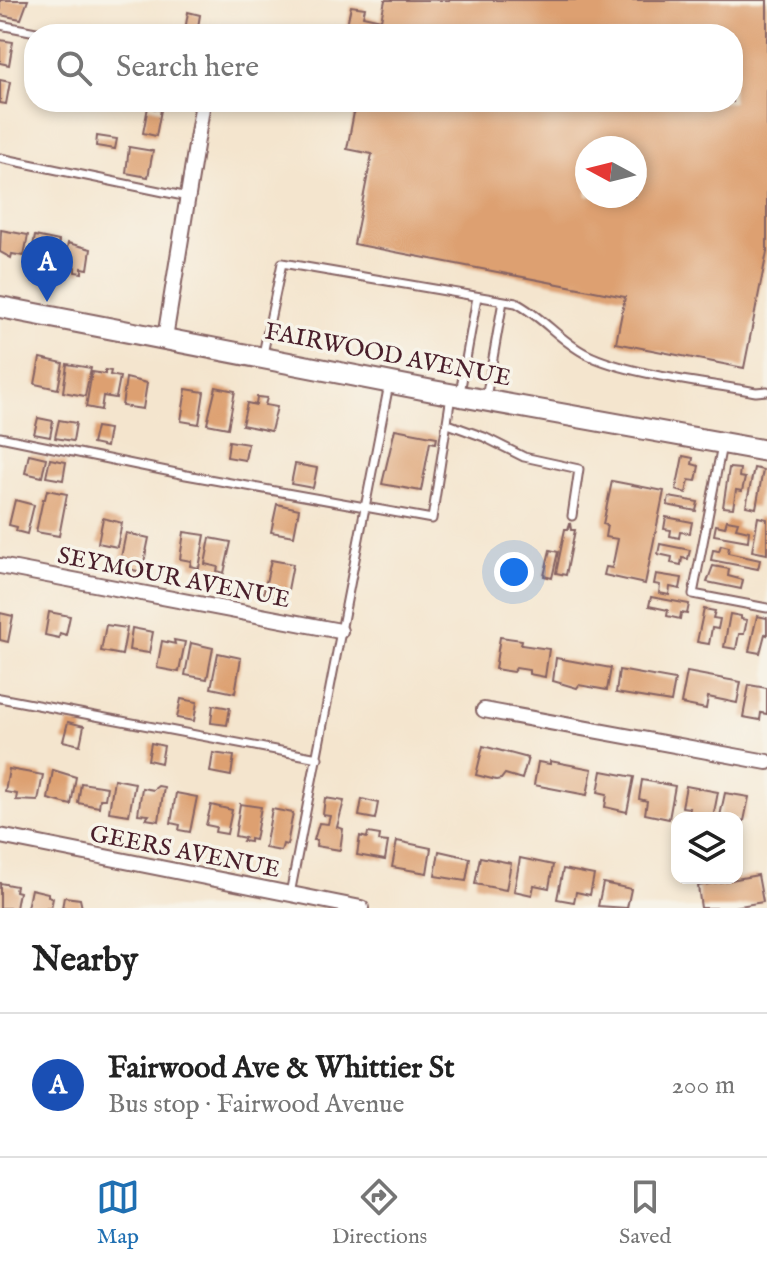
<!DOCTYPE html>
<html lang="en">
<head>
<meta charset="utf-8">
<style>
  body { margin:0; font-family:"IM FELL English",serif; background:#f2f2f2; color:#222 }
  .controls { position:absolute; right:24px; bottom:24px; display:grid; overflow:hidden; border-radius:16px; box-shadow:0 4px 12px #0003 }
  .controls button { width:72px; height:72px; display:grid; place-items:center; padding:0; border:0; border-bottom:2px solid #e0e0e0; background:#fff; color:#222; font:40px sans-serif }
  .compass { position:absolute; left:575px; top:136px; width:72px; height:72px; border-radius:50%; background:#fff; box-shadow:0 4px 12px #0003; rotate:277deg }
  .you { position:absolute; left:514px; top:572px; width:28px; height:28px; margin:-20px; border:6px solid #fff; border-radius:50%; background:#1a73e8; box-shadow:0 0 0 12px #1a73e833 }
  .badge { display:grid; place-items:center; width:52px; height:52px; border-radius:50%; background:#1f6fb2; color:#fff; font-size:26px; font-weight:700 }
  .pin { position:absolute; translate:-50% -66px; filter:drop-shadow(0 2px 4px #0008) }
  .pin::after { content:''; position:absolute; top:42px; width:28px; height:24px; background:inherit; clip-path:polygon(0 0,100% 0,50% 100%) }
  .list { margin:0; padding:0; list-style:none }
  h2 { display:flex; justify-content:space-between; align-items:center; height:104px; margin:0; padding:0 32px; font-size:34px }
  h2 small { font-size:26px; font-weight:400; color:#767676 }
  .list li { display:grid; grid-template-columns:52px 1fr auto; gap:24px; align-items:center; box-sizing:border-box; height:144px; padding:0 32px; border-top:2px solid #e0e0e0 }
  .list b { display:block; font-size:30px; white-space:nowrap }
  .list p { margin:0; font-size:26px; white-space:nowrap; color:#767676 }
  .list em { font-size:26px; font-style:normal; color:#767676 }
  .icon { flex:none; width:44px; height:44px; fill:none; stroke:currentColor; stroke-width:2; stroke-linecap:round; stroke-linejoin:round }
  .map { position:relative; flex:none; width:767px; height:908px; overflow:hidden }
  .search { position:absolute; background:#fff; box-shadow:0 4px 12px #0003; left:24px; right:24px; top:24px; height:88px; display:flex; align-items:center; gap:20px; box-sizing:border-box; padding:0 28px; border-radius:32px; color:#767676; font-size:30px }
  .sheet { height:248px; background:#fff }
  nav { display:flex; justify-content:space-around; align-items:center; box-sizing:border-box; height:112px; border-top:2px solid #e0e0e0; background:#fff; font-size:22px; color:#767676 }
  nav a { display:grid; justify-items:center; gap:4px }
  nav .on { color:#1f6fb2 }
  .map>svg:first-child { display:block }
</style>
</head>
<body>
<div class="map">
<svg width="767" height="908" viewBox="0 0 767 908">
  <rect width="100%" height="100%" fill="#f7f3e8"/>
  <filter id="ink" filterUnits="userSpaceOnUse"><feTurbulence type="fractalNoise" baseFrequency=".0125" numOctaves="2"/><feDisplacementMap in="SourceGraphic" scale="16" xChannelSelector="R" yChannelSelector="G"/><feConvolveMatrix kernelMatrix="1 2 1 2 8 2 1 2 1" color-interpolation-filters="sRGB"/></filter>
  <filter id="wash" filterUnits="userSpaceOnUse"><feTurbulence type="fractalNoise" baseFrequency=".006" numOctaves="4" result="noise"/><feDisplacementMap in="SourceGraphic" scale="32" xChannelSelector="R" yChannelSelector="G"/><feGaussianBlur stdDeviation="1.8" result="paint"/><feColorMatrix in="noise" values="0 0 0 0 0 0 0 0 0 0 0 0 0 0 0 0 0 1.4 0 .05"/><feComposite in="paint" operator="in"/></filter>
  <g filter="url(#wash)">
    <rect width="100%" height="100%" fill="#f4e5ce"/>
    <g id="blocks">
      <path fill="#dda071" fill-rule="evenodd" d="M 0,0 L 28,0 L 21,19 L 0,15 Z
        M 385,0 L 767,0 L 767,252 L 744,368 L 616,343 L 625,297 L 354,244 L 372,154 L 347,149 L 356,102 L 733,102 L 733,34 L 345,34 L 351,6 L 365,8 L 363,16 L 381,20 ZM 587,148 L 635,148 L 635,196 L 587,196 Z
        M 188,12 L 200,15 L 197,33 L 185,31 Z
        M 0,40 L 13,42 L 9,65 L 0,63 Z
        M 0,80 L 10,82 L 6,104 L 0,103 Z
        M 148,107 L 161,110 L 156,136 L 143,133 Z
        M 97,136 L 117,139 L 115,149 L 96,146 Z
        M 129,147 L 153,151 L 148,177 L 126,173 Z
        M 1,230 L 28,235 L 24,256 L 12,254 L 11,258 L 0,252 Z
        M 35,236 L 59,241 L 56,261 L 31,257 Z
        M 68,243 L 91,249 L 88,269 L 82,268 L 82,273 L 75,272 L 75,267 L 64,265 Z
        M 40,358 L 63,363 L 58,389 L 35,384 Z
        M 67,364 L 91,368 L 85,396 L 63,392 Z
        M 105,370 L 111,371 L 110,375 L 120,377 L 116,398 L 103,396 L 101,410 L 86,407 L 92,372 L 105,374 Z
        M 126,378 L 147,383 L 143,409 L 122,406 Z
        M 216,387 L 235,391 L 228,428 L 207,424 Z
        M 186,389 L 204,392 L 199,424 L 181,421 Z
        M 257,397 L 267,398 L 265,405 L 277,407 L 271,431 L 242,425 L 247,403 L 256,405 Z
        M 38,418 L 53,421 L 50,437 L 34,434 Z
        M 59,420 L 76,423 L 73,441 L 55,438 Z
        M 96,427 L 109,429 L 106,447 L 92,444 Z
        M 395,429 L 437,437 L 436,443 L 430,442 L 421,491 L 382,484 Z
        M 229,441 L 248,444 L 245,460 L 227,457 Z
        M 29,454 L 46,458 L 42,477 L 25,473 Z
        M 683,456 L 693,458 L 692,464 L 699,466 L 696,481 L 689,480 L 686,493 L 676,490 Z
        M 50,459 L 66,462 L 63,480 L 46,477 Z
        M 295,464 L 317,468 L 313,488 L 291,484 Z
        M 729,468 L 740,469 L 739,477 L 745,478 L 742,491 L 736,490 L 733,508 L 723,507 Z
        M 754,468 L 763,470 L 756,508 L 746,506 Z
        M 612,481 L 664,491 L 645,584 L 604,575 L 606,567 L 612,568 L 618,539 L 605,537 L 607,525 L 603,524 Z
        M 47,490 L 67,494 L 59,536 L 36,532 L 43,499 L 45,499 Z
        M 669,497 L 698,502 L 696,511 L 667,505 Z
        M 15,500 L 34,505 L 27,534 L 16,531 L 17,527 L 9,525 Z
        M 277,504 L 299,509 L 294,536 L 271,532 Z
        M 666,517 L 692,522 L 690,533 L 680,532 L 679,538 L 670,536 L 671,530 L 664,529 Z
        M 758,517 L 767,519 L 767,554 L 752,551 Z
        M 103,518 L 122,523 L 117,547 L 98,543 Z
        M 727,520 L 738,522 L 736,528 L 749,531 L 748,541 L 714,535 L 716,525 L 725,527 Z
        M 570,523 L 571,530 L 575,530 L 566,575 L 556,573 L 565,529 L 568,529 Z
        M 184,532 L 205,535 L 199,568 L 190,566 L 191,561 L 180,559 Z
        M 126,533 L 149,538 L 142,572 L 119,567 Z
        M 210,538 L 231,542 L 224,573 L 217,571 L 218,567 L 205,564 Z
        M 660,544 L 690,550 L 688,559 L 682,558 L 681,565 L 671,563 L 672,557 L 658,554 Z
        M 721,545 L 729,547 L 728,553 L 760,560 L 758,569 L 711,560 L 713,550 L 719,551 Z
        M 550,550 L 558,552 L 552,578 L 544,576 Z
        M 271,560 L 293,564 L 287,595 L 284,595 L 283,600 L 263,596 Z
        M 713,566 L 729,569 L 728,576 L 743,580 L 741,589 L 707,582 Z
        M 656,574 L 682,578 L 680,589 L 670,587 L 669,595 L 659,593 L 660,585 L 654,584 Z
        M 651,597 L 689,604 L 687,614 L 681,613 L 680,619 L 667,616 L 668,610 L 649,606 Z
        M 704,609 L 715,611 L 713,618 L 720,619 L 718,629 L 712,628 L 709,644 L 697,642 Z
        M 49,612 L 70,616 L 66,635 L 60,633 L 59,638 L 45,635 Z
        M 0,613 L 13,616 L 8,642 L 0,640 Z
        M 730,614 L 741,616 L 741,619 L 747,620 L 744,634 L 739,634 L 736,649 L 724,647 Z
        M 757,616 L 767,618 L 767,635 L 765,634 L 760,653 L 749,651 Z
        M 106,625 L 127,628 L 122,655 L 101,651 Z
        M 132,628 L 153,632 L 149,653 L 129,650 Z
        M 500,637 L 522,640 L 521,645 L 549,649 L 545,677 L 529,674 L 529,670 L 516,668 L 513,672 L 495,669 Z
        M 174,640 L 185,642 L 179,672 L 157,668 L 162,641 L 175,644 Z
        M 191,643 L 213,648 L 207,679 L 185,675 Z
        M 218,653 L 241,658 L 235,693 L 211,688 Z
        M 556,658 L 611,668 L 607,690 L 579,685 L 577,688 L 553,681 Z
        M 619,670 L 675,680 L 671,702 L 616,693 Z
        M 687,672 L 741,682 L 737,703 L 708,697 L 706,709 L 681,704 Z
        M 749,685 L 767,688 L 767,714 L 761,713 L 760,720 L 743,717 Z
        M 181,699 L 197,702 L 194,721 L 177,718 Z
        M 213,705 L 230,708 L 227,725 L 211,723 Z
        M 68,722 L 84,726 L 80,745 L 63,741 Z
        M 151,743 L 164,746 L 161,763 L 148,760 Z
        M 483,746 L 528,758 L 522,779 L 505,774 L 501,779 L 496,780 L 476,775 Z
        M 213,753 L 234,756 L 231,776 L 210,772 Z
        M 550,761 L 592,769 L 587,795 L 534,785 L 538,762 L 550,764 Z
        M 9,769 L 43,775 L 38,801 L 16,800 L 17,794 L 5,792 Z
        M 53,770 L 76,777 L 71,805 L 48,799 Z
        M 602,771 L 634,777 L 627,812 L 605,807 L 607,794 L 598,792 Z
        M 114,779 L 135,783 L 129,815 L 109,812 Z
        M 642,780 L 675,786 L 669,819 L 645,814 L 647,801 L 639,799 Z
        M 81,783 L 107,787 L 105,799 L 100,799 L 99,807 L 78,803 Z
        M 158,786 L 164,787 L 159,821 L 146,819 L 149,815 L 138,814 L 142,788 L 153,790 Z
        M 686,786 L 718,792 L 713,818 L 688,818 L 690,808 L 682,807 Z
        M 176,793 L 197,797 L 190,832 L 179,830 L 180,825 L 171,823 Z
        M 725,793 L 749,797 L 744,821 L 720,816 Z
        M 325,798 L 344,801 L 337,827 L 343,829 L 340,850 L 316,846 L 317,840 L 314,840 L 319,823 L 328,824 L 330,816 L 323,815 Z
        M 362,799 L 378,803 L 375,819 L 359,816 Z
        M 240,804 L 261,807 L 255,840 L 250,839 L 250,842 L 243,841 L 245,838 L 235,836 Z
        M 211,805 L 232,810 L 227,834 L 215,832 L 216,827 L 206,825 Z
        M 272,809 L 293,813 L 287,845 L 283,844 L 281,851 L 265,848 Z
        M 368,833 L 380,835 L 379,841 L 388,842 L 385,860 L 357,855 L 360,836 L 367,838 Z
        M 397,841 L 431,848 L 427,873 L 392,867 Z
        M 439,851 L 470,858 L 466,881 L 435,876 Z
        M 480,857 L 511,863 L 506,890 L 475,884 Z
        M 520,858 L 553,865 L 549,888 L 534,885 L 532,895 L 514,891 Z
        M 563,869 L 594,875 L 590,895 L 576,892 L 574,902 L 557,899 Z
        M 758,875 L 763,902 L 728,908 L 701,908 L 698,886 Z
        M 0,883 L 16,886 L 15,891 L 19,892 L 16,908 L 0,908 Z
        M 603,883 L 631,889 L 627,908 L 598,906 Z
        M 31,889 L 48,893 L 48,896 L 53,898 L 51,908 L 27,908 Z
        M 64,897 L 80,899 L 82,908 L 62,908 Z"/>
    </g>
  </g>
  <g filter="url(#ink)">
    <use href="#blocks" fill-opacity="0" stroke="#866464" stroke-width="2"/>
    <g fill="none" stroke-linecap="round" stroke-linejoin="round">
      <g stroke="#866464" stroke-width="11">
        <path id="lane" d="M 0,25 L 46,34
          M 0,158 L 188,197
          M 263,354 L 282,263 L 516,303 C 543,317 560,341 586,354 C 628,375 708,383 756,392 L 767,391
          M 460,393 L 477,297
          M 486,398 L 503,301
          M 448,424 L 484,437 L 524,457 L 579,469 L 572,516
          M 0,437 L 186,475 L 432,519 L 451,396
          M 722,445 L 693,594 L 767,608
          M 0,698 L 318,758
          M 290,894 L 389,384"/>
      </g>
      <g stroke="#866464" stroke-width="18">
        <path id="street" d="M 165,338 L 203,102
          M 0,566 L 340,631
          M 484,710 L 767,762
          M 0,836 L 361,908"/>
      </g>
      <g stroke="#866464" stroke-width="24">
        <path id="secondary" d="M 0,307 L 433,391 L 767,451"/>
      </g>
      <use href="#lane" stroke="#fff" stroke-width="7"/>
      <use href="#street" stroke="#fff" stroke-width="14"/>
      <use href="#secondary" stroke="#fff" stroke-width="20"/>
    </g>
  </g>
  <g text-anchor="middle" stroke-width="7" stroke-linejoin="round" paint-order="stroke">
    <g font-size="24" fill="#4a1f2b" stroke="#f7f3e8">
      <text transform="translate(388 354) rotate(11)" y="8">FAIRWOOD AVENUE</text>
      <text transform="translate(174 577) rotate(11)" y="8">SEYMOUR AVENUE</text>
      <text transform="translate(185 851) rotate(11)" y="8">GEERS AVENUE</text>
    </g>
  </g>
</svg>
<div class="controls">
<button><svg class="icon" aria-label="layers" viewBox="0 0 24 24"><path d="M12 4l9 5-9 5-9-5zM3 14l9 5 9-5"/></svg></button>
</div>
<svg class="compass" viewBox="-18 -18 36 36"><path d="M0-13l5 13h-10z" fill="#e53935"/><path d="M0 13l5-13h-10z" fill="#767676"/></svg>
<div class="you"></div>
<div class="pin badge" style="left:47px;top:302px;background:#1a4fb4">A</div>
<div class="search"><svg class="icon" aria-label="search" viewBox="0 0 24 24"><circle cx="10" cy="10" r="6"/><path d="M15 15l6 6"/></svg>Search here</div>
</div>
<section class="sheet">
<h2>Nearby<small></small></h2>
<ul class="list">
<li><span class="badge" style="background:#1a4fb4">A</span><div><b>Fairwood Ave &amp; Whittier St</b><p>Bus stop · Fairwood Avenue</p></div><em>200 m</em></li>
</ul>
</section>
<nav>
<a class="on"><svg class="icon" aria-label="map" viewBox="0 0 24 24"><path d="M3 6l6-2 6 2 6-2v14l-6 2-6-2-6 2zM9 4v14M15 6v14"/></svg>Map</a>
<a><svg class="icon" aria-label="directions" viewBox="0 0 24 24"><path d="M12 3l9 9-9 9-9-9zM9 14v-3h6M13 9l2 2-2 2"/></svg>Directions</a>
<a><svg class="icon" aria-label="saved" viewBox="0 0 24 24"><path d="M7 4h10v16l-5-4-5 4z"/></svg>Saved</a>
</nav>
</body>
</html>
